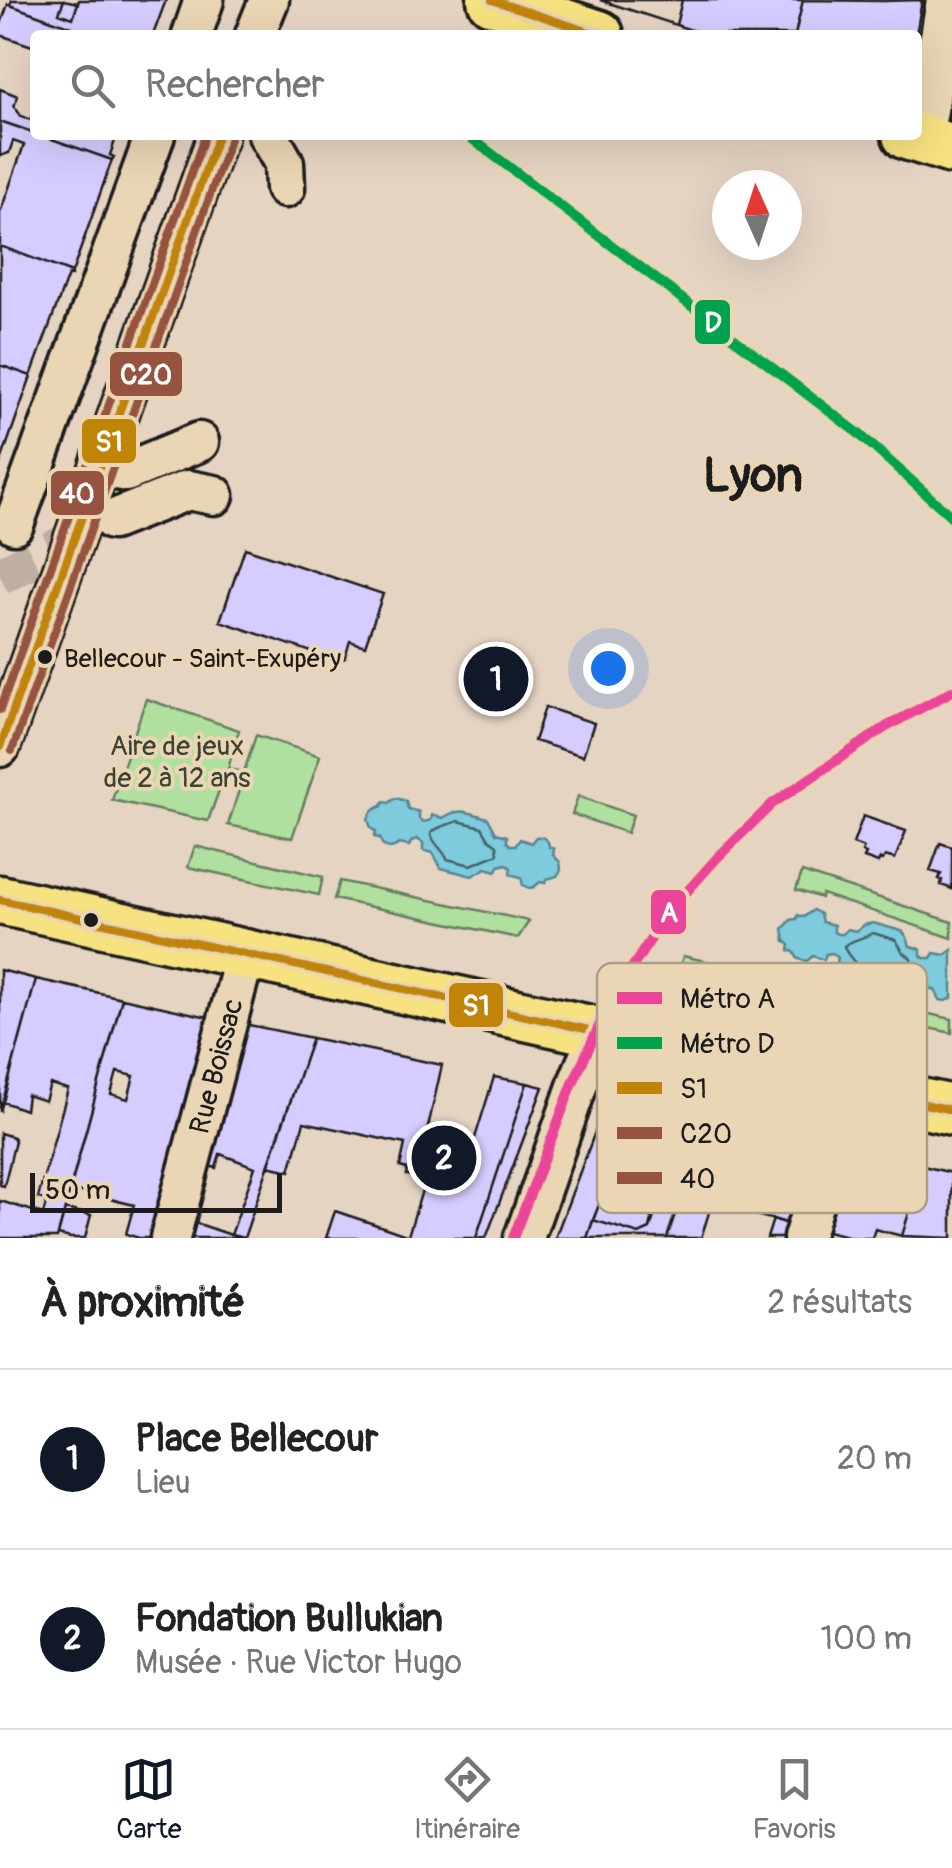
<!DOCTYPE html>
<html lang="fr">
<head>
<meta charset="utf-8">
<style>
  body { margin:0; font-family:Pangolin,sans-serif; background:#f2f2f2; color:#222 }
  .compass { position:absolute; left:712px; top:170px; width:90px; height:90px; border-radius:50%; background:#fff; box-shadow:0 10px 40px #0002; rotate:357deg }
  .scale { position:absolute; left:30px; bottom:25px; width:252px; box-sizing:border-box; padding-left:10px; border:5px solid #1c1c1c; border-top:0; font-size:28px; line-height:35px; white-space:nowrap; color:#1c1c1c; -webkit-text-stroke:8px #ead6b4; paint-order:stroke }
  .you { position:absolute; left:608px; top:668px; width:35px; height:35px; margin:-25px; border:8px solid #fff; border-radius:50%; background:#1a73e8; box-shadow:0 0 0 15px #1a73e833 }
  .badge { display:grid; place-items:center; width:65px; height:65px; border-radius:50%; background:#111827; color:#fff; font-size:32px; font-weight:700 }
  .pin { position:absolute; translate:-50% -50%; border:5px solid #fff; box-shadow:0 2px 10px #0006 }
  .list { margin:0; padding:0; list-style:none }
  h2 { display:flex; justify-content:space-between; align-items:center; height:130px; margin:0; padding:0 40px; font-size:42px }
  h2 small { font-size:32px; font-weight:400; color:#767676 }
  .list li { display:grid; grid-template-columns:65px 1fr auto; gap:30px; align-items:center; box-sizing:border-box; height:180px; padding:0 40px; border-top:2px solid #e0e0e0 }
  .list b { display:block; font-size:38px; white-space:nowrap }
  .list p { margin:0; font-size:32px; white-space:nowrap; color:#767676 }
  .list em { font-size:32px; font-style:normal; color:#767676 }
  .icon { flex:none; width:55px; height:55px; fill:none; stroke:currentColor; stroke-width:2; stroke-linecap:round; stroke-linejoin:round }
  .map { position:relative; flex:none; width:952px; height:1238px; overflow:hidden }
  .search { position:absolute; background:#fff; box-shadow:0 10px 40px #0002; left:30px; right:30px; top:30px; height:110px; display:flex; align-items:center; gap:25px; box-sizing:border-box; padding:0 35px; border-radius:10px; color:#767676; font-size:38px }
  .sheet { height:490px; background:#fff }
  nav { display:flex; justify-content:space-around; align-items:center; box-sizing:border-box; height:140px; border-top:2px solid #e0e0e0; background:#fff; font-size:28px; color:#767676 }
  nav a { display:grid; justify-items:center; gap:5px }
  nav .on { color:#111827 }
  .map>svg:first-child { display:block }
</style>
</head>
<body>
<div class="map">
<svg width="952" height="1238" viewBox="0 0 952 1238">
  <rect width="100%" height="100%" fill="#e6d4c3"/>
  <filter id="ink" filterUnits="userSpaceOnUse"><feTurbulence type="fractalNoise" baseFrequency=".01" numOctaves="2"/><feDisplacementMap in="SourceGraphic" scale="20" xChannelSelector="R" yChannelSelector="G"/><feConvolveMatrix kernelMatrix="1 2 1 2 8 2 1 2 1" color-interpolation-filters="sRGB"/></filter>
  <g filter="url(#ink)">
    <path fill="#b0e09f" stroke="#667e5e" stroke-width="2.5" d="M 146,699 L 239,730 L 228,769 L 244,772 L 256,735 L 320,756 L 292,838 L 228,825 L 240,787 L 232,784 L 235,774 L 231,783 L 222,782 L 208,821 L 112,800 Z
      M 578,796 L 633,815 L 627,833 L 572,814 Z
      M 195,846 L 323,877 L 319,895 L 188,867 Z
      M 802,872 L 952,922 L 952,938 L 822,894 L 821,898 L 796,890 Z
      M 340,881 L 529,921 L 518,938 L 334,899 Z
      M 683,956 L 750,971 L 744,989 L 678,973 Z
      M 767,974 L 794,980 L 794,984 L 952,1019 L 952,1033 L 760,992 Z"/>
    <path fill="#7dcbdc" stroke="#56858f" stroke-width="2.5" d="M 396,798 L 406,801 L 408,809 L 419,812 L 419,819 L 424,822 L 431,820 L 432,815 L 443,818 C 460,807 467,812 488,818 L 496,833 L 507,836 L 507,842 L 510,845 L 516,845 L 520,839 L 531,843 L 536,837 C 543,836 549,840 549,847 L 554,849 L 553,855 L 560,862 L 561,870 L 557,876 L 547,879 L 545,883 L 540,882 L 534,887 L 529,888 L 523,885 L 521,877 L 510,874 L 511,868 L 506,864 L 499,866 L 497,871 L 486,868 L 472,876 L 441,868 L 433,853 L 423,850 L 423,843 L 417,839 L 412,841 L 409,846 L 399,844 C 391,850 382,849 380,838 L 374,837 L 376,832 L 371,828 L 368,819 L 373,810 L 382,806 L 384,802 L 389,803 Z
      M 813,910 L 820,914 L 822,922 L 834,925 L 834,932 L 837,934 L 843,934 L 847,929 L 857,931 L 864,925 L 873,923 L 902,931 L 907,937 L 910,946 L 921,949 L 921,955 L 924,958 L 931,958 L 934,953 L 945,955 L 952,950 L 952,998 L 946,1001 L 940,1000 L 935,990 L 924,987 L 925,982 L 921,976 L 914,978 L 911,984 L 900,980 L 886,989 L 855,981 L 847,966 L 837,963 L 838,958 L 833,953 L 826,954 L 824,960 L 813,956 L 807,961 L 798,959 L 794,952 L 789,950 L 790,945 L 785,941 L 783,929 L 791,920 L 797,919 L 798,915 L 804,917 Z"/>
    <g fill="none" stroke-linecap="round" stroke-linejoin="round">
      <path stroke="#436269" stroke-width="2.5" d="M 458,821 L 482,827 L 489,839 L 497,845 L 498,854 L 471,865 L 447,859 C 443,849 432,843 431,833 C 437,826 450,825 458,821 Z
        M 873,933 L 896,940 L 903,952 L 911,958 L 912,967 L 886,978 L 861,972 C 857,962 846,956 844,946 C 849,941 864,938 873,933 Z"/>
    </g>
    <path fill="#d6ccff" stroke="#1c1c1c" stroke-width="2.5" fill-rule="evenodd" d="M 12,0 L 64,0 L 59,13 L 73,18 L 79,0 L 166,0 L 153,35 L 94,35 L 10,5 Z
      M 64,0 L 78,3 L 73,18 L 59,13 Z
      M 600,0 L 682,0 L 676,25 Z
      M 600,0 L 682,0 L 676,25 Z
      M 682,0 L 803,0 L 795,35 L 706,35 L 676,25 Z
      M 803,0 L 883,1 L 922,0 L 916,35 L 795,35 Z
      M 8,4 L 10,5 L 94,35 L 60,35 L 51,31 L 35,35 L 35,47 L 0,35 L 0,27 Z
      M 0,89 L 18,96 L 14,106 L 21,116 L 31,120 L 35,107 L 35,133 L 0,121 Z
      M 0,121 L 112,160 L 72,273 L 0,246 L 0,213 L 24,145 L 13,141 L 9,153 L 0,156 Z
      M 40,135 L 117,135 L 110,155 L 114,157 L 112,160 Z
      M 0,246 L 72,273 L 71,276 L 68,275 L 31,376 L 0,365 Z
      M 0,365 L 31,376 L 0,464 Z
      M 245,548 L 383,594 L 365,646 L 350,641 L 345,658 L 338,661 L 220,621 Z
      M 545,707 L 594,723 L 583,756 L 534,741 Z
      M 863,816 L 906,831 L 895,859 L 885,856 L 883,860 L 880,859 L 878,863 L 864,858 L 866,854 L 862,852 L 864,848 L 853,844 Z
      M 940,843 L 952,847 L 952,889 L 941,885 L 942,880 L 939,879 L 941,874 L 930,871 Z
      M 0,970 L 36,979 L 0,1112 Z
      M 36,979 L 122,998 L 57,1238 L 0,1238 L 0,1201 L 43,1214 L 47,1200 L 38,1198 L 68,1089 L 50,1084 L 45,1101 L 27,1095 L 25,1110 L 3,1102 Z
      M 122,998 L 208,1017 L 149,1238 L 139,1238 L 126,1234 L 134,1205 L 70,1189 ZM 117,1072 L 134,1076 L 128,1099 L 111,1094 Z
      M 239,1023 L 312,1038 L 244,1238 L 231,1235 L 255,1167 L 220,1154 L 216,1168 L 201,1164 Z
      M 312,1038 L 442,1065 L 424,1145 L 470,1154 L 494,1077 L 527,1083 L 476,1238 L 414,1238 L 408,1236 L 423,1187 L 418,1186 L 421,1177 L 406,1175 L 407,1169 L 400,1167 L 405,1144 L 304,1122 L 290,1171 L 268,1166 Z
      M 527,1083 L 543,1087 L 486,1238 L 476,1238 Z
      M 607,1100 L 634,1106 L 587,1238 L 555,1238 Z
      M 634,1106 L 706,1121 L 667,1238 L 587,1238 L 593,1220 L 639,1234 L 650,1229 L 659,1200 L 653,1194 L 607,1182 Z
      M 706,1121 L 818,1144 L 793,1225 L 712,1203 L 701,1238 L 667,1238 Z
      M 0,1133 L 13,1137 L 15,1141 L 4,1186 L 0,1185 Z
      M 847,1150 L 923,1166 L 902,1236 L 875,1229 L 872,1238 L 856,1238 L 823,1230 Z
      M 923,1166 L 952,1173 L 952,1238 L 902,1236 Z
      M 602,1197 L 641,1208 L 652,1219 L 650,1229 L 639,1234 L 593,1220 Z
      M 65,1209 L 91,1215 L 85,1238 L 71,1238 L 58,1235 Z
      M 335,1211 L 392,1230 L 414,1238 L 326,1238 Z
      M 773,1219 L 793,1225 L 788,1238 L 767,1238 Z
      M 187,1220 L 240,1238 L 182,1238 Z"/>
    <g fill="none" stroke-linecap="round" stroke-linejoin="round">
      <path stroke="#beafa2" stroke-width="38" stroke-dasharray="38 19" stroke-linecap="butt" d="M 0,576 L 96,528"/>
      <g stroke="#1c1c1c" stroke-width="45">
        <g id="minor">
          <path d="M 192,35 L 204,0"/>
          <path d="M 255,35 L 269,0"/>
          <path d="M 268,135 L 284,163 L 285,188"/>
          <path d="M 920,139 L 927,116 L 946,0"/>
          <path d="M 100,466 L 126,472 L 199,442"/>
          <path d="M 112,520 L 188,490 L 214,495"/>
          <path d="M 14,524 L 155,135"/>
          <path d="M 0,747 L 218,135"/>
          <path id="s1" d="M 170,1238 L 245,955"/>
          <path d="M 524,1238 L 580,1078 L 599,1033"/>
          <path d="M 803,1238 L 849,1087"/>
        </g>
      </g>
      <g stroke="#1c1c1c" stroke-width="55">
        <path id="major" d="M 492,0 L 599,35
          M 907,135 L 952,149
          M 0,900 L 952,1110"/>
      </g>
      <use href="#minor" stroke="#ead6b4" stroke-width="38"/>
      <use href="#major" stroke="#f7e281" stroke-width="48"/>
      <g stroke="#ead6b4" stroke-width="15">
        <path id="bus-1" d="M 492,0 L 599,35
          M 0,747 L 218,135
          M 0,900 L 952,1110"/>
      </g>
      <g stroke="#ead6b4" stroke-width="15">
        <path id="bus-2" d="M 12,751 L 230,139"/>
      </g>
      <g stroke="#ead6b4" stroke-width="15">
        <path id="bus-3" d="M 0,710 L 205,135"/>
      </g>
      <use href="#bus-1" stroke="#c08407" stroke-width="8"/>
      <use href="#bus-2" stroke="#965340" stroke-width="8"/>
      <use href="#bus-3" stroke="#965340" stroke-width="8"/>
      <g stroke="#ead6b4" stroke-width="18">
        <path id="metro-1" d="M 513,1238 L 573,1083 L 611,1000 L 667,914 L 716,859 L 772,804 L 886,727 L 952,691"/>
      </g>
      <g stroke="#ead6b4" stroke-width="18">
        <path id="metro-2" d="M 467,135 L 858,433 L 952,517"/>
      </g>
      <use href="#metro-1" stroke="#eb4599" stroke-width="10"/>
      <use href="#metro-2" stroke="#01a24d" stroke-width="10"/>
    </g>
  </g>
  <g fill="#1c1c1c" stroke="#ead6b4" stroke-width="4">
    <circle cx="45" cy="657" r="9"/>
    <circle cx="91" cy="920" r="9"/>
  </g>
  <g text-anchor="middle" stroke-width="8" stroke-linejoin="round" paint-order="stroke">
    <g font-size="26" fill="#1c1c1c" stroke="#ead6b4" text-anchor="start">
      <text x="64" y="667">Bellecour - Saint-Exupéry</text>
    </g>
    <g font-size="28" fill="#3a4336" stroke="#ead6b4">
      <text x="177" y="755">Aire de jeux<tspan x="177" dy="32">de 2 à 12 ans</tspan></text>
    </g>
    <g font-size="28" fill="#1c1c1c" stroke="#ead6b4">
      <text dy="10" stroke="none"><textPath href="#s1" startOffset="178">Rue Boissac</textPath></text>
    </g>
    <g font-size="48" font-weight="bold" fill="#1c1c1c" stroke="#ead6b4">
      <text x="753" y="491">Lyon</text>
    </g>
  </g>
  <rect x="597" y="963" width="330" height="250" rx="15" fill="#ead6b4" stroke="#ac9e86" stroke-width="2.5"/>
  <rect x="617" y="992" width="45" height="12" fill="#eb4599"/>
  <rect x="617" y="1037" width="45" height="12" fill="#01a24d"/>
  <rect x="617" y="1082" width="45" height="12" fill="#c08407"/>
  <rect x="617" y="1127" width="45" height="12" fill="#965340"/>
  <rect x="617" y="1172" width="45" height="12" fill="#965340"/>
  <g font-size="28" fill="#1c1c1c">
    <text x="680" y="1008">Métro A</text>
    <text x="680" y="1053">Métro D</text>
    <text x="680" y="1098">S1</text>
    <text x="680" y="1143">C20</text>
    <text x="680" y="1188">40</text>
  </g>
  <g stroke="#ead6b4" stroke-width="4">
    <rect x="693" y="298" width="39" height="48" rx="10" fill="#01a24d"/>
    <rect x="108" y="350" width="76" height="48" rx="10" fill="#965340"/>
    <rect x="80" y="417" width="58" height="48" rx="10" fill="#c08407"/>
    <rect x="49" y="469" width="57" height="48" rx="10" fill="#965340"/>
    <rect x="649" y="888" width="39" height="48" rx="10" fill="#eb4599"/>
    <rect x="447" y="981" width="58" height="48" rx="10" fill="#c08407"/>
  </g>
  <g font-size="28" text-anchor="middle" font-weight="bold" fill="#fff">
    <text x="713" y="332">D</text>
    <text x="146" y="384">C20</text>
    <text x="109" y="451">S1</text>
    <text x="77" y="503">40</text>
    <text x="669" y="922">A</text>
    <text x="476" y="1015">S1</text>
  </g>
</svg>
<svg class="compass" viewBox="-18 -18 36 36"><path d="M0-13l5 13h-10z" fill="#e53935"/><path d="M0 13l5-13h-10z" fill="#767676"/></svg>
<div class="scale">50 m</div>
<div class="you"></div>
<div class="pin badge" style="left:496px;top:679px">1</div>
<div class="pin badge" style="left:444px;top:1158px">2</div>
<div class="search"><svg class="icon" aria-label="search" viewBox="0 0 24 24"><circle cx="10" cy="10" r="6"/><path d="M15 15l6 6"/></svg>Rechercher</div>
</div>
<section class="sheet">
<h2>À proximité<small>2 résultats</small></h2>
<ul class="list">
<li><span class="badge">1</span><div><b>Place Bellecour</b><p>Lieu</p></div><em>20 m</em></li>
<li><span class="badge">2</span><div><b>Fondation Bullukian</b><p>Musée · Rue Victor Hugo</p></div><em>100 m</em></li>
</ul>
</section>
<nav>
<a class="on"><svg class="icon" aria-label="map" viewBox="0 0 24 24"><path d="M3 6l6-2 6 2 6-2v14l-6 2-6-2-6 2zM9 4v14M15 6v14"/></svg>Carte</a>
<a><svg class="icon" aria-label="directions" viewBox="0 0 24 24"><path d="M12 3l9 9-9 9-9-9zM9 14v-3h6M13 9l2 2-2 2"/></svg>Itinéraire</a>
<a><svg class="icon" aria-label="saved" viewBox="0 0 24 24"><path d="M7 4h10v16l-5-4-5 4z"/></svg>Favoris</a>
</nav>
</body>
</html>
